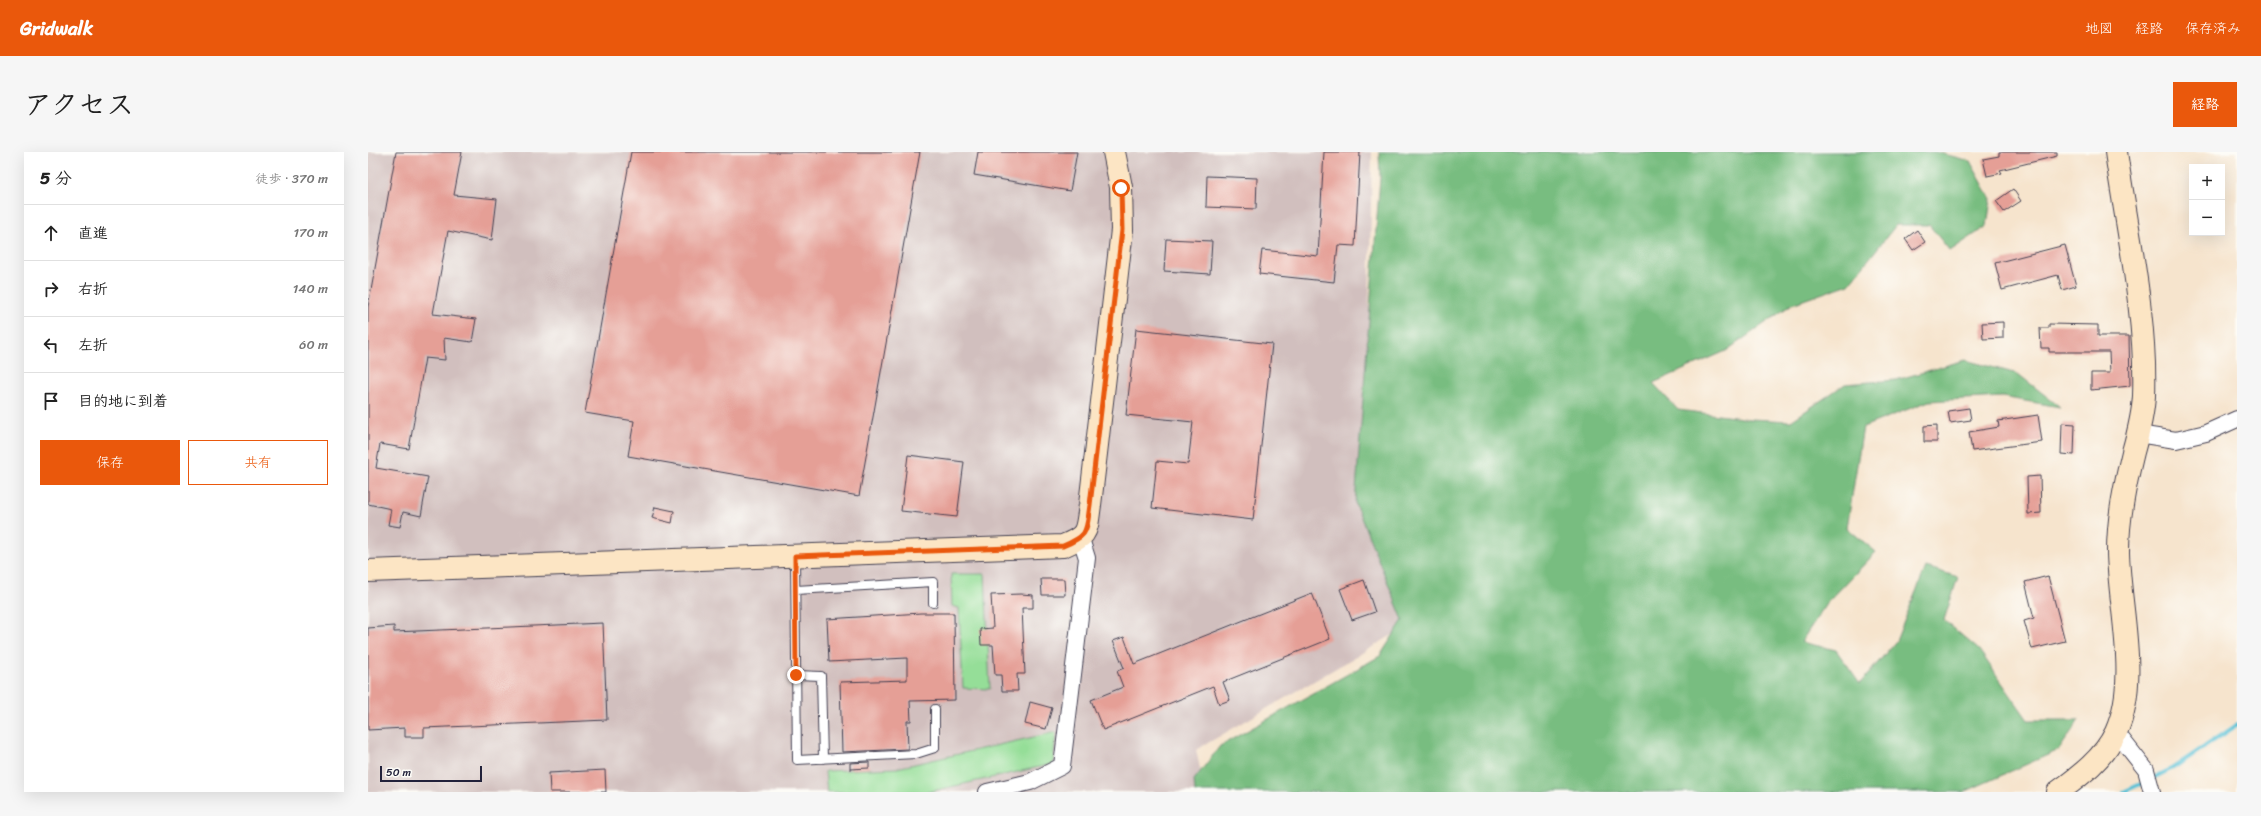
<!DOCTYPE html>
<html lang="ja">
<head>
<meta charset="utf-8">
<style>
  body { margin:0; font-family:Sriracha,"Klee One",sans-serif; background:#f6f6f6; color:#222 }
  .controls { position:absolute; right:12px; top:12px; display:grid; overflow:hidden; border-radius:0px; box-shadow:0 4px 16px #0002 }
  .controls button { width:36px; height:36px; display:grid; place-items:center; padding:0; border:0; border-bottom:1px solid #e0e0e0; background:#fff; color:#222; font:20px sans-serif }
  .scale { position:absolute; left:12px; bottom:10px; width:102px; box-sizing:border-box; padding-left:4px; border:2px solid #22223b; border-top:0; font-size:11px; line-height:14px; white-space:nowrap; color:#22223b; -webkit-text-stroke:3px #fdfcf7; paint-order:stroke }
  .stop { position:absolute; width:12px; height:12px; margin:-9px; border:3px solid #ea580c; border-radius:50%; background:#fff }
  .stop.end { background:#ea580c; border-color:#fff; box-shadow:0 1px 4px #0008 }
  .list { margin:0; padding:0; list-style:none }
  h2 { display:flex; justify-content:space-between; align-items:center; height:52px; margin:0; padding:0 16px; font-size:17px }
  h2 small { font-size:13px; font-weight:400; color:#767676 }
  .list li { display:grid; grid-template-columns:26px 1fr auto; gap:12px; align-items:center; box-sizing:border-box; height:56px; padding:0 16px; border-top:1px solid #e0e0e0 }
  .list b { display:block; font-size:15px; white-space:nowrap }
  .list em { font-size:13px; font-style:normal; color:#767676 }
  .actions { display:flex; gap:8px; padding:12px 16px }
  .actions a { flex:1; padding:9px 0; border:1px solid #ea580c; border-radius:0px; text-align:center; font-size:14px; color:#ea580c }
  .actions .main { background:#ea580c; color:#fff }
  .icon { flex:none; width:22px; height:22px; fill:none; stroke:currentColor; stroke-width:2; stroke-linecap:round; stroke-linejoin:round }
  .map { position:relative; flex:none; width:1869px; height:640px; overflow:hidden; border-radius:0px }
  header { display:flex; align-items:center; gap:24px; box-sizing:border-box; height:56px; padding:0 20px; background:#ea580c; color:#fff }
  header strong { font-size:19px }
  nav { display:flex; gap:22px; margin-inline-start:auto; font-size:14px }
  .intro { display:flex; align-items:center; justify-content:space-between; box-sizing:border-box; height:96px; padding:0 24px }
  h1 { margin:0; font-size:28px }
  .button { padding:10px 18px; border-radius:0px; background:#ea580c; color:#fff; font-size:14px; font-weight:700 }
  main { display:flex; gap:24px; padding:0 24px }
  aside { flex:1; background:#fff; border-radius:0px; box-shadow:0 4px 16px #0002 }
  .map>svg:first-child { display:block }
</style>
</head>
<body>
<header>
<strong>Gridwalk</strong>
<nav><a>地図</a><a>経路</a><a>保存済み</a></nav>
</header>
<div class="intro"><h1>アクセス</h1><a class="button">経路</a></div>
<main>
<aside>
<h2>5 分<small>徒歩 · 370 m</small></h2>
<ul class="list">
<li><svg class="icon" aria-label="ahead" viewBox="0 0 24 24"><path d="M12 20V5M6 11l6-6 6 6"/></svg><div><b>直進</b></div><em>170 m</em></li>
<li><svg class="icon" aria-label="right" viewBox="0 0 24 24"><path d="M7 20v-9h11M14 6l5 5-5 5"/></svg><div><b>右折</b></div><em>140 m</em></li>
<li><svg class="icon" aria-label="left" viewBox="0 0 24 24"><path d="M17 20v-9H6M10 6l-5 5 5 5"/></svg><div><b>左折</b></div><em>60 m</em></li>
<li><svg class="icon" aria-label="arrive" viewBox="0 0 24 24"><path d="M6 21V4h12l-3 4 3 4H6"/></svg><div><b>目的地に到着</b></div></li>
</ul>
<div class="actions"><a class="main">保存</a><a>共有</a></div>
</aside>
<div class="map">
<svg width="1869" height="640" viewBox="0 0 1869 640">
  <rect width="100%" height="100%" fill="#fdfcf7"/>
  <filter id="ink" filterUnits="userSpaceOnUse"><feTurbulence type="fractalNoise" baseFrequency=".025" numOctaves="2"/><feDisplacementMap in="SourceGraphic" scale="8" xChannelSelector="R" yChannelSelector="G"/><feConvolveMatrix kernelMatrix="1 2 1 2 8 2 1 2 1" color-interpolation-filters="sRGB"/></filter>
  <filter id="wash" filterUnits="userSpaceOnUse"><feTurbulence type="fractalNoise" baseFrequency=".012" numOctaves="4" result="noise"/><feDisplacementMap in="SourceGraphic" scale="16" xChannelSelector="R" yChannelSelector="G"/><feGaussianBlur stdDeviation="0.9" result="paint"/><feColorMatrix in="noise" values="0 0 0 0 0 0 0 0 0 0 0 0 0 0 0 0 0 1.4 0 .05"/><feComposite in="paint" operator="in"/></filter>
  <g filter="url(#wash)">
    <rect width="100%" height="100%" fill="#f6e4cd"/>
    <path fill="#d1bfbe" d="M 0,0 L 1004,0 L 997,370 L 1045,471 L 828,598 L 837,640 L 0,640 Z"/>
    <path fill="#95de98" stroke="#5c806a" d="M 583,422 L 617,422 L 622,537 L 595,536 L 591,456 L 584,454 Z
      M 688,580 L 685,612 L 560,640 L 459,640 L 457,619 L 529,616 Z"/>
    <path fill="#78bd80" stroke="#4d705e" d="M 1011,0 L 1568,0 L 1602,9 L 1623,47 L 1619,74 L 1582,99 L 1561,73 L 1528,73 L 1481,132 L 1424,152 L 1358,199 L 1285,231 L 1310,258 L 1382,267 L 1423,269 L 1477,232 L 1528,228 L 1597,208 L 1650,222 L 1692,255 L 1634,245 L 1561,249 L 1495,275 L 1479,376 L 1508,400 L 1458,452 L 1433,490 L 1468,498 L 1492,532 L 1528,489 L 1558,415 L 1590,425 L 1576,468 L 1611,498 L 1660,568 L 1711,568 L 1691,598 L 1596,640 L 827,640 L 826,628 L 852,594 L 1012,504 L 1035,468 L 987,351 L 1012,26 Z"/>
    <g fill="none" stroke-linecap="round" stroke-linejoin="round">
      <path stroke="#5ac2d7" stroke-width="4" d="M 1785,626 L 1805,616 L 1869,573
        M 1755,640 L 1777,630"/>
    </g>
    <g id="blocks">
      <path fill="#e59f96" d="M 28,0 L 94,0 L 86,43 L 129,47 L 124,88 L 80,79 L 65,162 L 108,167 L 104,190 L 76,186 L 77,208 L 57,206 L 41,297 L 12,292 L 8,316 L 60,325 L 53,364 L 35,360 L 32,375 L 20,373 L 23,357 L 0,352 L 0,155 Z
        M 263,0 L 552,0 L 491,344 L 260,304 L 266,269 L 217,261 Z
        M 610,0 L 709,0 L 702,39 L 606,23 Z
        M 956,0 L 992,0 L 987,94 L 970,93 L 966,130 L 891,122 L 894,98 L 950,104 Z
        M 1631,0 L 1689,0 L 1689,4 L 1632,18 L 1634,21 L 1619,24 L 1615,7 L 1631,4 Z
        M 839,24 L 889,26 L 888,57 L 838,55 Z
        M 1645,37 L 1653,49 L 1636,60 L 1628,49 Z
        M 1549,78 L 1557,90 L 1545,98 L 1537,87 Z
        M 798,87 L 844,89 L 842,122 L 796,119 Z
        M 1697,93 L 1708,134 L 1694,138 L 1690,123 L 1634,138 L 1627,111 Z
        M 1635,170 L 1635,186 L 1615,187 L 1614,171 Z
        M 1681,172 L 1730,173 L 1730,184 L 1761,184 L 1762,234 L 1723,238 L 1723,221 L 1742,221 L 1741,200 L 1681,200 L 1681,196 L 1673,196 L 1672,176 L 1681,176 Z
        M 768,177 L 904,192 L 885,368 L 784,356 L 789,309 L 820,312 L 825,270 L 758,263 Z
        M 1601,256 L 1603,268 L 1582,271 L 1580,259 Z
        M 1670,263 L 1674,290 L 1604,299 L 1601,280 L 1631,275 L 1630,269 Z
        M 1694,271 L 1707,272 L 1706,303 L 1693,302 Z
        M 1569,273 L 1569,290 L 1556,290 L 1556,274 Z
        M 540,303 L 596,310 L 589,365 L 533,359 Z
        M 1672,324 L 1673,361 L 1660,362 L 1659,325 Z
        M 287,355 L 306,359 L 304,371 L 284,366 Z
        M 1680,424 L 1697,489 L 1664,497 L 1656,469 L 1666,466 L 1657,430 Z
        M 673,427 L 696,427 L 697,443 L 674,443 Z
        M 996,428 L 1007,460 L 984,468 L 972,437 Z
        M 944,441 L 962,487 L 855,530 L 862,548 L 851,552 L 845,534 L 735,578 L 723,548 L 755,535 L 749,519 L 756,516 L 745,489 L 756,485 L 766,512 Z
        M 653,442 L 665,443 L 665,456 L 654,456 L 657,522 L 649,522 L 650,539 L 634,539 L 633,523 L 627,523 L 625,493 L 613,493 L 612,477 L 625,476 L 623,443 Z
        M 553,461 L 586,461 L 587,548 L 542,549 L 543,569 L 539,569 L 540,597 L 474,600 L 472,530 L 539,528 L 539,506 L 461,510 L 459,467 Z
        M 235,471 L 239,568 L 56,576 L 56,585 L 37,585 L 37,576 L 0,578 L 0,476 L 26,474 L 26,480 Z
        M 662,550 L 684,556 L 678,577 L 657,572 Z
        M 501,610 L 501,616 L 482,617 L 482,611 Z
        M 237,618 L 238,640 L 182,640 L 181,621 Z"/>
    </g>
  </g>
  <g filter="url(#ink)">
    <use href="#blocks" fill-opacity="0" stroke="#423f51" stroke-width="1"/>
    <g fill="none" stroke-linecap="round" stroke-linejoin="round">
      <g stroke="#423f51" stroke-width="10">
        <path id="lane" d="M 427,404 L 429,608 L 548,602 L 567,596 L 567,557
          M 428,438 L 565,430 L 565,451
          M 429,523 L 453,524 L 455,607"/>
      </g>
      <g stroke="#423f51" stroke-width="18">
        <path id="street" d="M 1770,282 L 1808,288 L 1838,281 L 1869,267
          M 1748,580 L 1778,618 L 1784,640
          M 619,640 L 662,630 L 694,614 L 719,406 L 713,387"/>
      </g>
      <g stroke="#423f51" stroke-width="24">
        <path id="secondary" d="M 0,419 L 695,394 C 721,383 718,380 722,353 L 754,78 L 753,35 L 746,0
          M 1690,640 C 1712,624 1736,606 1748,580 C 1772,528 1751,456 1750,400 C 1750,366 1757,333 1765,300 C 1770,282 1775,263 1776,244 C 1779,165 1759,78 1748,0"/>
      </g>
      <use href="#lane" stroke="#fff" stroke-width="8"/>
      <use href="#street" stroke="#fff" stroke-width="16"/>
      <use href="#secondary" stroke="#fce5c4" stroke-width="22"/>
    </g>
  </g>
  <g fill="none" stroke-linecap="round" stroke-linejoin="round" filter="url(#ink)">
    <path stroke="#ea580c" stroke-width="5" d="M 428,523 L 427,404 L 695,394 C 721,383 718,380 722,353 L 754,78 L 753,36"/>
  </g>
</svg>
<div class="controls">
<button>+</button>
<button>−</button>
</div>
<div class="scale">50 m</div>
<div class="stop" style="left:753px;top:36px"></div>
<div class="stop end" style="left:428px;top:523px"></div>
</div>
</main>
</body>
</html>
